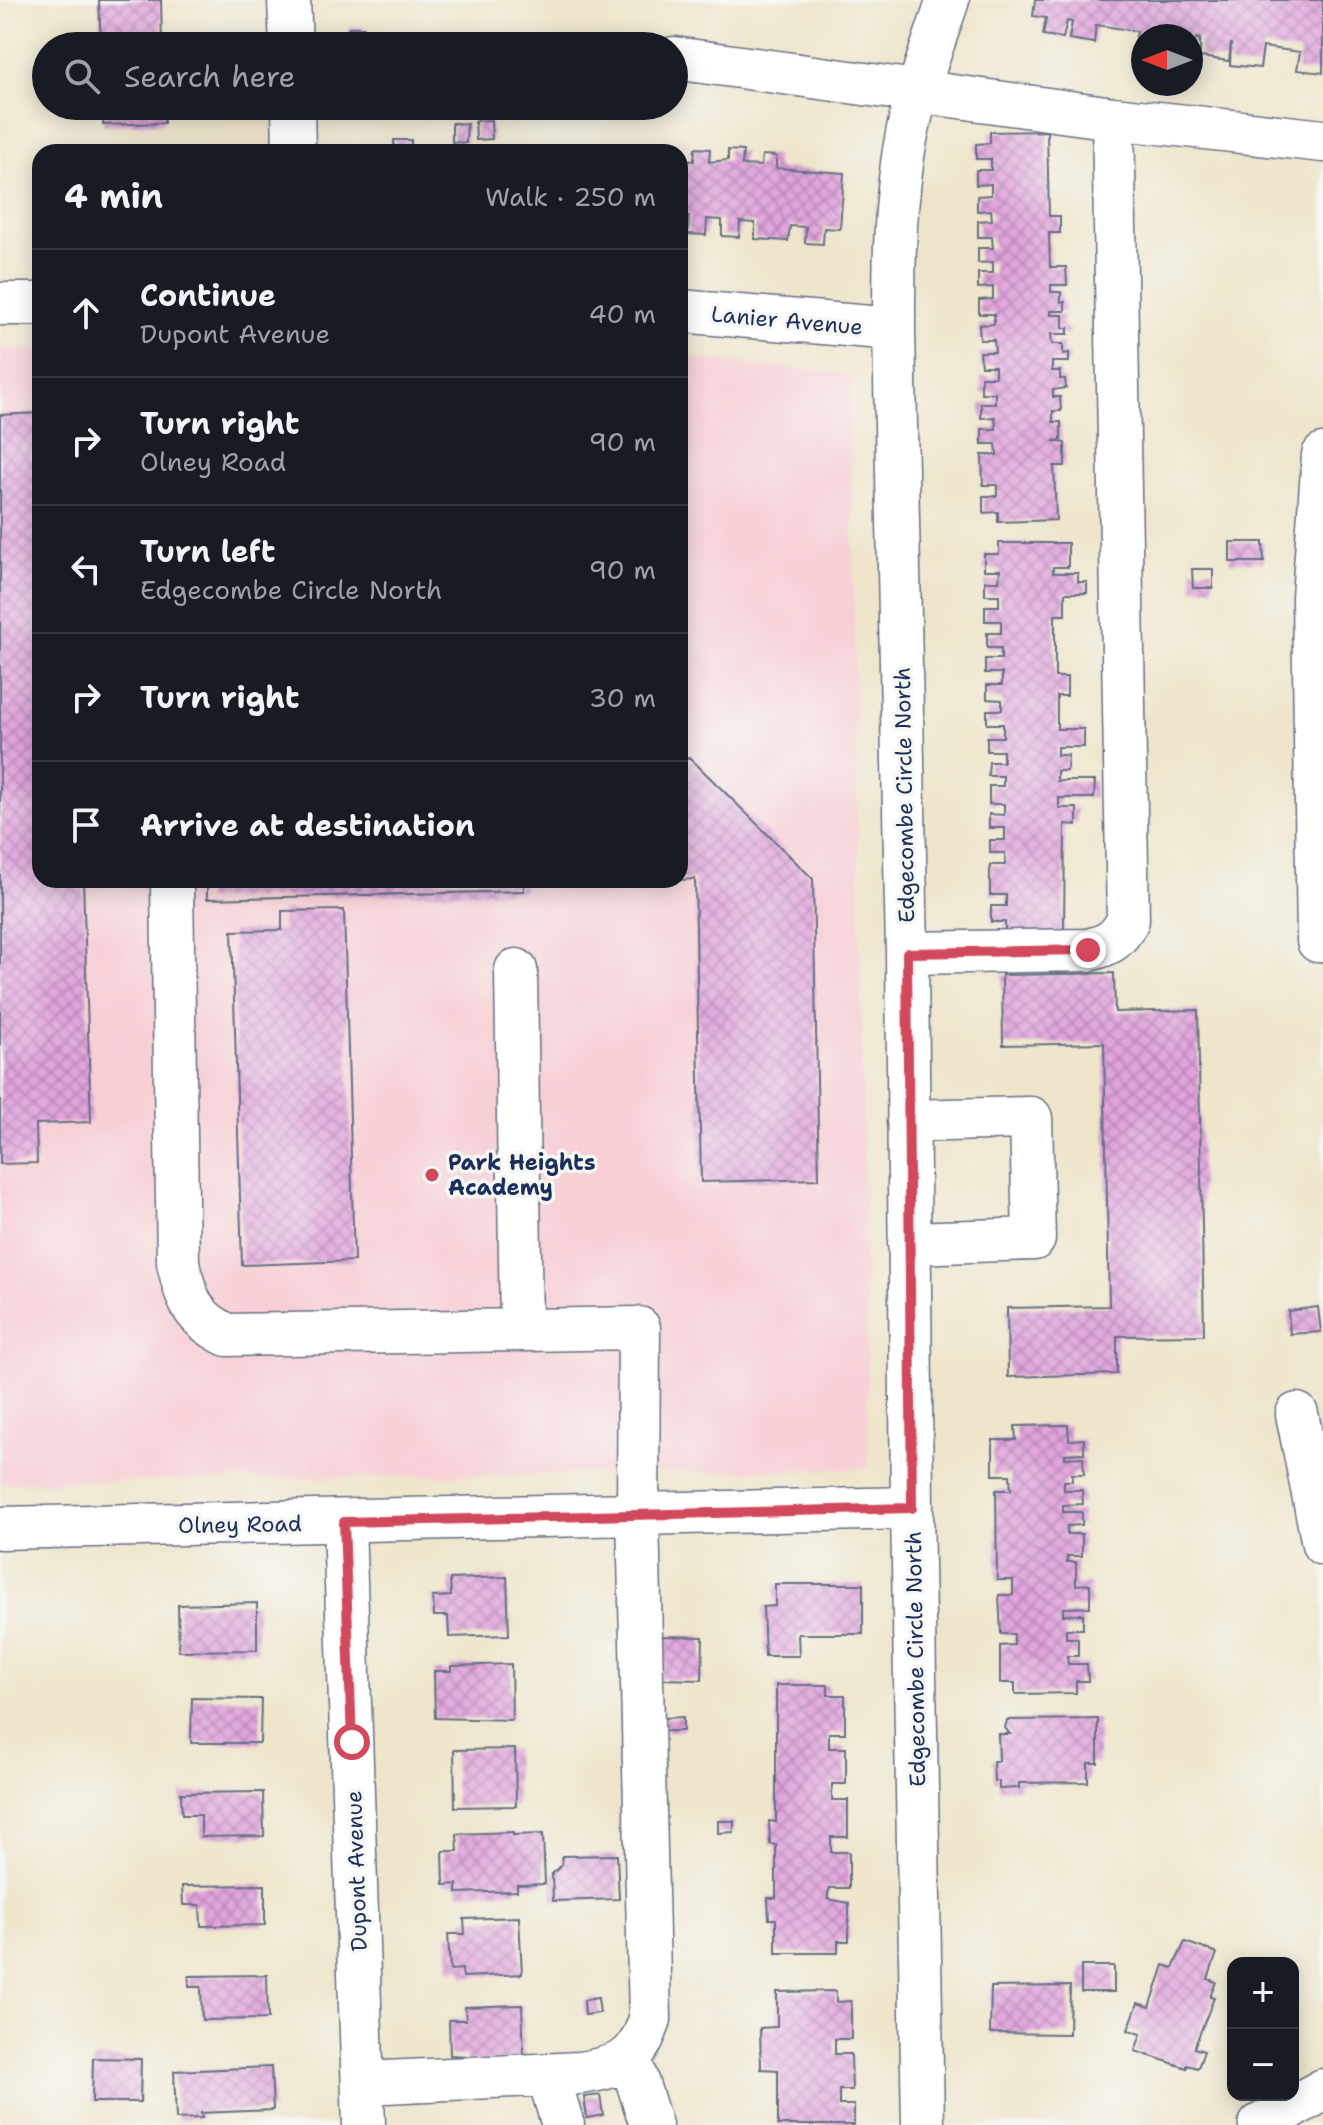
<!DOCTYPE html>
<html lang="en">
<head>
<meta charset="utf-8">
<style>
  body { margin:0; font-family:"Shantell Sans",sans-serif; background:#242831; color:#f1f3f6 }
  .controls { position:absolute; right:24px; bottom:24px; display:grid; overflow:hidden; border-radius:16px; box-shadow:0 4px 20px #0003 }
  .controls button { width:72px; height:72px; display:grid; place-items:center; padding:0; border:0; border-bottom:2px solid #363941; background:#171b24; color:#f1f3f6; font:40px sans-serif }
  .compass { position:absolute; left:1131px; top:24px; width:72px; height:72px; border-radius:50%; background:#171b24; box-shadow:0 4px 20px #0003; rotate:270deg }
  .stop { position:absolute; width:24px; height:24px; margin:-18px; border:6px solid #d1495b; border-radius:50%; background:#fff }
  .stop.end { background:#d1495b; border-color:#fff; box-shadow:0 2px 8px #0008 }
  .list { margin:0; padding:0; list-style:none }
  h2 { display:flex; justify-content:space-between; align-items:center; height:104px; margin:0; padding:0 32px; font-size:34px }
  h2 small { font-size:26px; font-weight:400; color:#9ea1a6 }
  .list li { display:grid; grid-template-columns:52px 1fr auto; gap:24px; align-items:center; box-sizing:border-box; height:128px; padding:0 32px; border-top:2px solid #363941 }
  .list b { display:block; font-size:30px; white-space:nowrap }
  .list p { margin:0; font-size:26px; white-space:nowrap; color:#9ea1a6 }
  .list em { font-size:26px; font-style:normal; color:#9ea1a6 }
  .icon { flex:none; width:44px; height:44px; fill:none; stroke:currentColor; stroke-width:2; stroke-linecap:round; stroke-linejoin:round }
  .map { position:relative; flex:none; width:1323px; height:2125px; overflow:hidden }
  .search { position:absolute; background:#171b24; box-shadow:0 4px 20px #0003; left:32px; top:32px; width:656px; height:88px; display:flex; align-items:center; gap:20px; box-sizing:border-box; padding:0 28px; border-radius:44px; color:#9ea1a6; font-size:30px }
  .panel { position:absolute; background:#171b24; box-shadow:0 4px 20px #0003; left:32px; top:144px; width:656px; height:744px; border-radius:24px }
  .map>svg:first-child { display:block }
</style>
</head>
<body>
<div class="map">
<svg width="1323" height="2125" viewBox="0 0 1323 2125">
  <defs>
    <pattern id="building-cross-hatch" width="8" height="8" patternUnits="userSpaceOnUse" patternTransform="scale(2)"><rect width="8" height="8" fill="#e2a4dd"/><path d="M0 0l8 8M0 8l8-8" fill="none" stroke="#b686b6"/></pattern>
  </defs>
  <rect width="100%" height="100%" fill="#f6f6f2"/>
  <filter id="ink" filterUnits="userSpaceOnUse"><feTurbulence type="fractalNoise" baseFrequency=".0125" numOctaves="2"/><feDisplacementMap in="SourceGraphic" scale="16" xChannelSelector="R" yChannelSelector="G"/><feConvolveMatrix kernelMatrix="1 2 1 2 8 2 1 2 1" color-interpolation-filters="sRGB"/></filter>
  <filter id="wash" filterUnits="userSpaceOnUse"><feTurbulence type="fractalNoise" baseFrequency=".006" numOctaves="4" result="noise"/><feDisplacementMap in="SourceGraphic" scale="32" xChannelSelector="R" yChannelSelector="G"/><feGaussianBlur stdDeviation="1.8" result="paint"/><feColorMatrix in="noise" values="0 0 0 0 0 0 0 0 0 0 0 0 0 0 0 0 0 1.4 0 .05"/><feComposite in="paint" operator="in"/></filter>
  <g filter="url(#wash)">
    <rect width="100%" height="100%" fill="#eee5cb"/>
    <path fill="#f7cfd5" d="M 0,348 L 40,348 L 40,880 L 680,880 L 680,356 L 850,375 L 869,1469 L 0,1483 Z"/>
    <g id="blocks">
      <path fill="url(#building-cross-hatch)" d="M 99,0 L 161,0 L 162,46 L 101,46 Z
        M 1035,0 L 1323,0 L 1323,73 L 1297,70 L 1300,52 L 1263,47 L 1260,68 L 1230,65 L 1231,43 L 1229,61 L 1200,57 L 1200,39 L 1196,38 L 1191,56 L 1191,36 L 1143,36 L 1143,51 L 1134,49 L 1137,31 L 1096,25 L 1094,43 L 1069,39 L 1072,22 L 1067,21 L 1063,38 L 1043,35 L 1046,18 L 1033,16 Z
        M 349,27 L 364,27 L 364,41 L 348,41 Z
        M 103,106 L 164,106 L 164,123 L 103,125 Z
        M 491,120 L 492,139 L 476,140 L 475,121 Z
        M 452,123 L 467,124 L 466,143 L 452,142 Z
        M 1047,131 L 1049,216 L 1060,216 L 1060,233 L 1049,233 L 1050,267 L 1066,267 L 1067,285 L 1051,285 L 1051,292 L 1061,292 L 1061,302 L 1065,302 L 1065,311 L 1051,311 L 1051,315 L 1063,315 L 1063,328 L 1068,328 L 1068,334 L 1051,334 L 1052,344 L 1063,344 L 1063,354 L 1069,353 L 1069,362 L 1052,362 L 1052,371 L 1060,371 L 1060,379 L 1065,379 L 1066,388 L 1053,390 L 1053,397 L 1060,397 L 1061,411 L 1053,411 L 1053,422 L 1061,422 L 1061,440 L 1053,441 L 1065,443 L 1065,466 L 1054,466 L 1056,520 L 998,522 L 998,512 L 983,513 L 983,496 L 997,496 L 997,485 L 983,485 L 982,455 L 997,455 L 996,444 L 982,444 L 982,429 L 996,429 L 995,417 L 981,418 L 981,403 L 995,403 L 995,393 L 981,393 L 981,377 L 995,377 L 995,366 L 981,366 L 980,352 L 995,352 L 994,340 L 980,340 L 979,325 L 994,324 L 994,314 L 979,314 L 979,300 L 993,299 L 993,287 L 978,288 L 978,273 L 993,273 L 993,262 L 978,263 L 978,248 L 993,248 L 992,237 L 978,237 L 978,221 L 992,220 L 991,210 L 977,211 L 977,196 L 991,195 L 991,184 L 976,185 L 976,170 L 991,170 L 991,159 L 976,159 L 976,144 L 990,143 L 990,132 Z
        M 394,140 L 411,140 L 411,152 L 394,152 Z
        M 695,148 L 710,149 L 709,162 L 728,160 L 728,150 L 743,151 L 742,165 L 761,166 L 762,155 L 776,156 L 776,168 L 844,173 L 840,229 L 824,228 L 823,244 L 805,243 L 806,227 L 790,226 L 788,241 L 755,239 L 755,223 L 740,222 L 739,237 L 722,236 L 722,220 L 707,219 L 706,235 L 688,234 L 689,217 L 680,217 L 680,160 L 694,161 Z
        M 40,413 L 40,880 L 83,880 L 91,1122 L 36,1124 L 37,1163 L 0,1164 L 0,415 Z
        M 1230,542 L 1263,542 L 1264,562 L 1230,562 Z
        M 999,543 L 1068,543 L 1068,567 L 1053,567 L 1053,573 L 1078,573 L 1078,582 L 1087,582 L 1087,593 L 1065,593 L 1065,615 L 1055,615 L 1055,677 L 1067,677 L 1067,696 L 1057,696 L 1057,729 L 1084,729 L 1084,747 L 1057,747 L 1057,755 L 1068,755 L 1067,771 L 1057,771 L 1057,781 L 1095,781 L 1094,798 L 1059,798 L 1059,808 L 1077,808 L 1077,825 L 1065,824 L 1064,934 L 1005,933 L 1005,922 L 991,922 L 991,906 L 1006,906 L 1006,895 L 990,895 L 990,865 L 1005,865 L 1005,853 L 990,853 L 990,840 L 1005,840 L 1005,828 L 989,828 L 989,814 L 1004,815 L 1004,804 L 989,804 L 989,786 L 1003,786 L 1003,776 L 988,776 L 989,762 L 1003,762 L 1003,751 L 987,751 L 987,737 L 1003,737 L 1003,724 L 987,724 L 987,710 L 1002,710 L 1002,700 L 987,699 L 987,685 L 1002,685 L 1002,673 L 985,673 L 985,659 L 1001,659 L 1001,648 L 987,648 L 987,633 L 1001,633 L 1001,621 L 985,621 L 985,606 L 999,606 L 999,595 L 985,595 L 985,581 L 999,581 L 1000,570 L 984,570 L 984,554 L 999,554 Z
        M 1192,569 L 1213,569 L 1213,588 L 1193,588 Z
        M 690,758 L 813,879 L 819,1179 L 701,1182 L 695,879 L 680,880 L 680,759 Z
        M 207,880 L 543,880 L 543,883 L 524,883 L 524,891 L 207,899 Z
        M 344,910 L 354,1261 L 242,1265 L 232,931 L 282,930 L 282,911 Z
        M 1114,973 L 1115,1012 L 1198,1010 L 1204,1335 L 1117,1336 L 1117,1374 L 1008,1377 L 1007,1308 L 1109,1306 L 1104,1043 L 1003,1045 L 1002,975 Z
        M 1318,1307 L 1321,1332 L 1290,1334 L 1288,1311 Z
        M 1068,1425 L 1069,1440 L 1084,1439 L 1084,1453 L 1065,1454 L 1065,1458 L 1083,1457 L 1084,1474 L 1072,1474 L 1072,1481 L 1064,1481 L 1064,1490 L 1082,1490 L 1083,1504 L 1063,1505 L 1063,1512 L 1082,1512 L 1082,1525 L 1067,1526 L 1067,1534 L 1082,1534 L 1082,1556 L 1067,1556 L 1067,1562 L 1076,1562 L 1076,1585 L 1090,1584 L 1090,1607 L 1063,1608 L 1063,1615 L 1083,1614 L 1083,1629 L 1066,1629 L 1066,1638 L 1078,1638 L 1078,1656 L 1067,1656 L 1068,1664 L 1087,1664 L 1088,1681 L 1076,1681 L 1076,1693 L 1015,1694 L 1015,1683 L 1000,1683 L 1000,1646 L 1014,1645 L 1014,1634 L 1001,1634 L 999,1595 L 1013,1595 L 1013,1580 L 997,1580 L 996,1490 L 1011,1490 L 1010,1475 L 993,1475 L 993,1440 L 1016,1440 L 1015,1426 Z
        M 507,1577 L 509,1635 L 449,1637 L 448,1616 L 434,1616 L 433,1597 L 451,1596 L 450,1579 Z
        M 775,1584 L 863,1584 L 863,1634 L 798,1634 L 799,1656 L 765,1656 L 763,1607 L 775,1606 Z
        M 257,1603 L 257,1650 L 179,1651 L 178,1605 Z
        M 660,1636 L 703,1637 L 702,1680 L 660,1679 Z
        M 511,1664 L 512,1720 L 435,1718 L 434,1671 L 451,1671 L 451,1666 Z
        M 776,1685 L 828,1685 L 828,1695 L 845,1695 L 845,1733 L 829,1733 L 829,1748 L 846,1748 L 846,1784 L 832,1784 L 832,1800 L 848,1800 L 848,1837 L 831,1837 L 831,1852 L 849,1852 L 849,1888 L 830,1888 L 828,1893 L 828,1899 L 849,1903 L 849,1941 L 838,1941 L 838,1953 L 776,1953 L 776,1919 L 769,1919 L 768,1898 L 776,1898 L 776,1845 L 770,1844 L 769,1821 L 776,1822 Z
        M 192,1698 L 261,1699 L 260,1743 L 191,1743 Z
        M 683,1717 L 683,1731 L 664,1731 L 664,1718 Z
        M 1098,1719 L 1098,1763 L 1088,1763 L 1088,1782 L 1019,1783 L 1019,1788 L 999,1789 L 999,1781 L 994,1781 L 993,1761 L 999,1761 L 998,1734 L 1010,1734 L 1005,1728 L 1007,1720 Z
        M 515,1749 L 516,1806 L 455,1807 L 454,1750 Z
        M 263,1792 L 264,1836 L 201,1837 L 201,1815 L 182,1815 L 181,1793 Z
        M 718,1821 L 734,1821 L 734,1832 L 718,1833 Z
        M 513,1832 L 513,1835 L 543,1834 L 545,1884 L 517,1885 L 517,1891 L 457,1893 L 457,1884 L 444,1885 L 443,1851 L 458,1851 L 457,1834 Z
        M 617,1855 L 619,1899 L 553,1901 L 552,1874 L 562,1865 L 562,1856 Z
        M 265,1885 L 265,1925 L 201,1926 L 200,1905 L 183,1905 L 182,1886 Z
        M 519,1917 L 522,1974 L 463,1977 L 462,1969 L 450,1970 L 448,1934 L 465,1934 L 464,1919 Z
        M 1185,1942 L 1217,1953 L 1208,1979 L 1216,1982 L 1210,1997 L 1214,1998 L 1194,2048 L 1204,2051 L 1198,2068 L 1187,2065 L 1187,2068 L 1135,2051 L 1141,2034 L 1128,2030 L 1138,2003 L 1150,2007 L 1164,1965 L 1173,1968 Z
        M 1081,1966 L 1114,1966 L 1114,1992 L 1081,1992 Z
        M 267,1975 L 268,2019 L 202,2020 L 201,1987 L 189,1987 L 189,1976 Z
        M 1070,1986 L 1069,2034 L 990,2033 L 991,1987 Z
        M 836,1991 L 836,2002 L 851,2001 L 851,2039 L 835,2039 L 835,2054 L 851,2054 L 852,2090 L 839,2090 L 839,2105 L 854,2105 L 854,2125 L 778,2125 L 778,2070 L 761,2069 L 760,2028 L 777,2027 L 777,1992 Z
        M 598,1998 L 600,2013 L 585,2015 L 584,2000 Z
        M 522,2005 L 524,2061 L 466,2062 L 466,2056 L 450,2055 L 449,2020 L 466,2020 L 465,2007 Z
        M 93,2058 L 141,2059 L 140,2102 L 92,2102 Z
        M 271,2067 L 273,2110 L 201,2113 L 202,2118 L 176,2119 L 174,2071 Z
        M 600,2095 L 603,2115 L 587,2118 L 584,2097 Z"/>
    </g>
  </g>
  <g filter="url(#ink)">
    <use href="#blocks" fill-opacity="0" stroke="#656f84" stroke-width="2"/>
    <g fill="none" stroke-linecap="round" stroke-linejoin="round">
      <g stroke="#656f84" stroke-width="45">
        <path id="minor" d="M 289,0 L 291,46
          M 674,58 L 1113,118 L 1323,141
          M 293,106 L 294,152
          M 0,304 L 40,304
          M 680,311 L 894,329
          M 1323,455 L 1313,597 L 1318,941 L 1323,941
          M 172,886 L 178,1263 C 187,1300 191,1317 227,1335 L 639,1328 L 638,1515 L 650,2019 C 637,2061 622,2066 580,2073 L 363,2083
          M 907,953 L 1088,950 C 1109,945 1118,940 1128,920 L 1113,118
          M 516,970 L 521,1330
          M 908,1121 L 1031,1118 L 1034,1239 L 909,1243
          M 1297,1414 L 1323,1544
          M 344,1522 L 364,2125
          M 0,1528 L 912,1508
          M 630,2059 L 651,2125
          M 548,2075 L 563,2125
          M 923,2125 L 912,1508 L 907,953 L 894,329 C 894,274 894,219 902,164 C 909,108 930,54 948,0
          M 1260,2125 L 1323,2090"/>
      </g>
      <use href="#minor" stroke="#fff" stroke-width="42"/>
    </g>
  </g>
  <g fill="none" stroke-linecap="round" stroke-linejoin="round" filter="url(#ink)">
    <path stroke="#d1495b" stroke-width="10" d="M 352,1742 L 344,1522 L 912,1508 L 907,953 L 1088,950"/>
  </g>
  <circle fill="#d1495b" stroke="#f6f6f2" stroke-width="3" cx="432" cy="1175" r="8"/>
  <g text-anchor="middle" stroke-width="7" stroke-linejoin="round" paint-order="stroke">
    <g font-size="22" fill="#1b2f5e" stroke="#f6f6f2">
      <text transform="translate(787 320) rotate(5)" y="8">Lanier Avenue</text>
      <text transform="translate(904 795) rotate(-91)" y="8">Edgecombe Circle North</text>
      <text transform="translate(240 1524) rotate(-1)" y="8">Olney Road</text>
      <text transform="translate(915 1659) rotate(-91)" y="8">Edgecombe Circle North</text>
      <text transform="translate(356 1871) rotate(-92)" y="8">Dupont Avenue</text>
    </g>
    <g font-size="22" font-weight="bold" fill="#1b2f5e" stroke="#f6f6f2" text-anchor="start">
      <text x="448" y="1170">Park Heights<tspan x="448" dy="25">Academy</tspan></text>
    </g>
  </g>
</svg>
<div class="controls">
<button>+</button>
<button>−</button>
</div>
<svg class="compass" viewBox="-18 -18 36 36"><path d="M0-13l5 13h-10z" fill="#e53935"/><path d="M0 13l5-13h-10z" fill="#9ea1a6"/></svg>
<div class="stop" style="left:352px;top:1742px"></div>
<div class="stop end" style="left:1088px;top:950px"></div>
<div class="search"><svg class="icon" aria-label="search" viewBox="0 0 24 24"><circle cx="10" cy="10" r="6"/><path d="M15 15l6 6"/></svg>Search here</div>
<section class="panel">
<h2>4 min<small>Walk · 250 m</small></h2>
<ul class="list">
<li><svg class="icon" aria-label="ahead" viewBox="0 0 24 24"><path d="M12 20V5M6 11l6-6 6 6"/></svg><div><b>Continue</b><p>Dupont Avenue</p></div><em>40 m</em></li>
<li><svg class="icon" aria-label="right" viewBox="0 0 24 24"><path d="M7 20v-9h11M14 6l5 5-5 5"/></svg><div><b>Turn right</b><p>Olney Road</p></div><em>90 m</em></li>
<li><svg class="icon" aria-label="left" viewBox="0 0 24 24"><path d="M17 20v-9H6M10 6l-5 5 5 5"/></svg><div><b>Turn left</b><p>Edgecombe Circle North</p></div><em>90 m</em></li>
<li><svg class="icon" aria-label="right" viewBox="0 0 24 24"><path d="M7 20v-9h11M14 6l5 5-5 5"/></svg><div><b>Turn right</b></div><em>30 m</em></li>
<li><svg class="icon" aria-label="arrive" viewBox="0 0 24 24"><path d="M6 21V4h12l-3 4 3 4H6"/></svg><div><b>Arrive at destination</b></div></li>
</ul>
</section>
</div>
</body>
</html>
